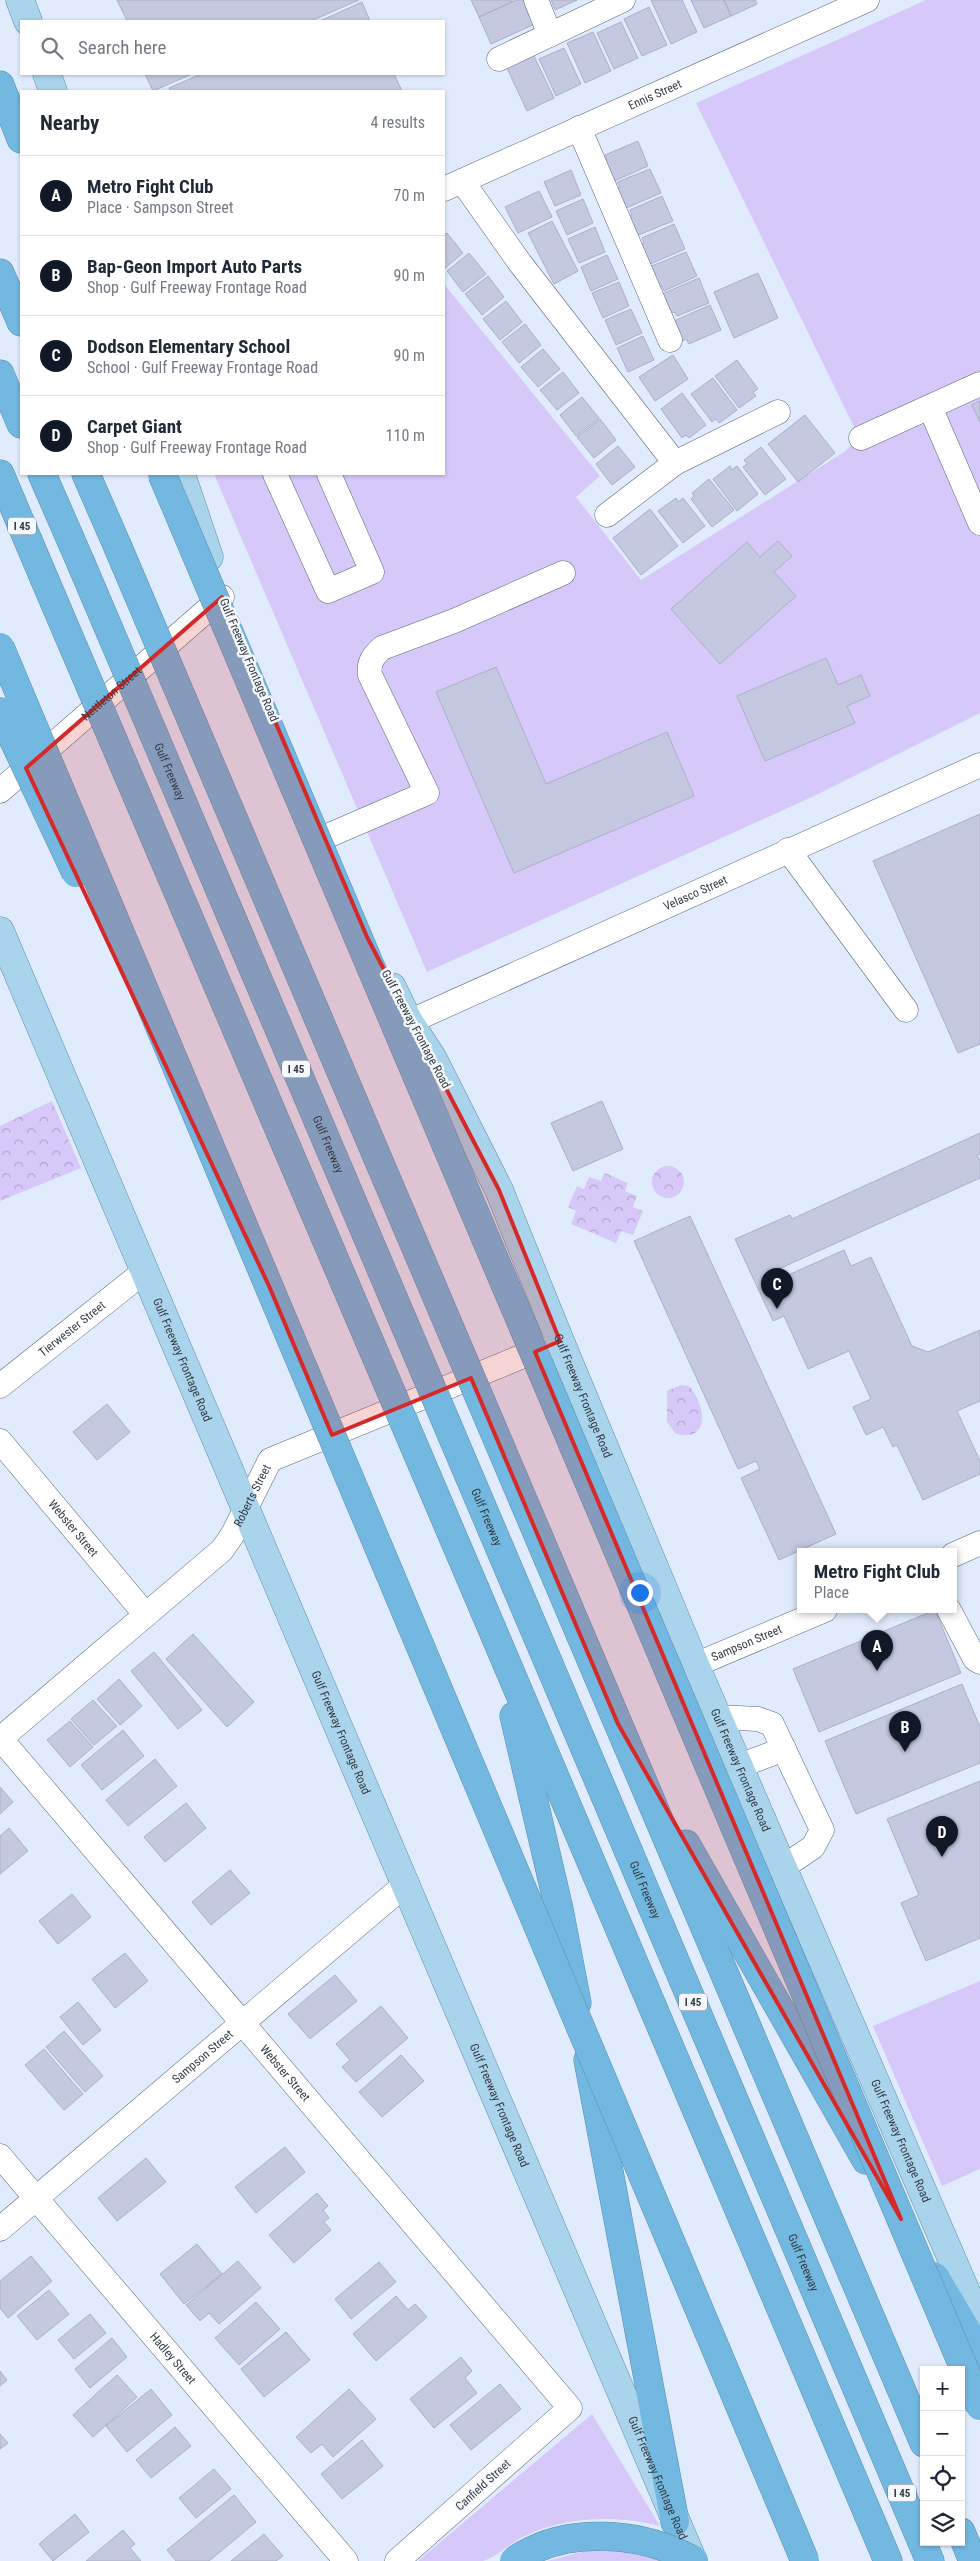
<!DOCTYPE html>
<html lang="en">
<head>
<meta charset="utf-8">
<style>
  body { margin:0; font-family:"Roboto Condensed",sans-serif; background:#f2f2f3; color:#1f2937 }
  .controls { position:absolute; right:15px; bottom:15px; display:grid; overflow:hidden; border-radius:0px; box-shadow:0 1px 4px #0004 }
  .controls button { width:45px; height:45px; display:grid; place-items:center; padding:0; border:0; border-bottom:1px solid #e0e1e3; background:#fff; color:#1f2937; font:25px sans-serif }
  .you { position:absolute; left:639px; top:1592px; width:18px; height:18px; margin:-12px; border:4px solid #fff; border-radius:50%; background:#1a73e8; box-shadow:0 0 0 8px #1a73e833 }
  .badge { display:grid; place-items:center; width:32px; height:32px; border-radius:50%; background:#111827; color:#fff; font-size:16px; font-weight:700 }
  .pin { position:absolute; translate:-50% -41px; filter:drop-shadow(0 1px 2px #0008) }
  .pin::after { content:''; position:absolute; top:26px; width:18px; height:15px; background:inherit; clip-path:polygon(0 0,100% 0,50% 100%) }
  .popup { position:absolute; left:797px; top:1548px; width:160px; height:65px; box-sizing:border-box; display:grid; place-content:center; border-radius:0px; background:#fff; filter:drop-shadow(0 1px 4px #0005); font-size:16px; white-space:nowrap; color:#747a83 }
  .popup b { font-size:19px; color:#1f2937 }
  .popup::after { content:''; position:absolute; left:50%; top:100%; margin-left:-10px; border:10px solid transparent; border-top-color:#fff }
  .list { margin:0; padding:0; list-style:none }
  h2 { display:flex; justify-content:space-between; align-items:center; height:65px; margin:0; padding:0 20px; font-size:21px }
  h2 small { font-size:16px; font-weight:400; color:#747a83 }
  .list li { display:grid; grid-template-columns:32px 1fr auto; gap:15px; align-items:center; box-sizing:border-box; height:80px; padding:0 20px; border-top:1px solid #e0e1e3 }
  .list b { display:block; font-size:19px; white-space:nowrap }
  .list p { margin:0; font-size:16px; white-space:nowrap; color:#747a83 }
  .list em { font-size:16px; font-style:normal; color:#747a83 }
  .icon { flex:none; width:28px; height:28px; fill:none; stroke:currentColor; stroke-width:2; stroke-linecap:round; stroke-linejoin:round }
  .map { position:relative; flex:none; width:980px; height:2561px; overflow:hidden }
  .search { position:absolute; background:#fff; box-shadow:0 1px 4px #0004; left:20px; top:20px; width:425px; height:55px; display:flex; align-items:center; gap:12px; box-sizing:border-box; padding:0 18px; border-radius:0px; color:#747a83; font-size:19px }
  .panel { position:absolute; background:#fff; box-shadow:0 1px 4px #0004; left:20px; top:90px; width:425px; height:385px; border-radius:0px }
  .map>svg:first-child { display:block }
</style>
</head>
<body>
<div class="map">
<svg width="980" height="2561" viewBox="0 0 980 2561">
  <defs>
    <pattern id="park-crowns" width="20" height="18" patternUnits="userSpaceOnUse" patternTransform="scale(1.25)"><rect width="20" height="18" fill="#d7c8fa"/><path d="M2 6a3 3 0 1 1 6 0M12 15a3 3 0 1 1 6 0" fill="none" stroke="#afa4cc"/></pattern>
  </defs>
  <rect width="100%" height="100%" fill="#e0ecfe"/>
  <path fill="#d7c8fa" d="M 926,0 L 980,0 L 980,713 L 812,797 L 427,972 L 214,474 L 444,474 L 444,284 L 600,476 L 576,497 L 641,580 L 844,452 L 859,437 L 696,103 Z
    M 980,1981 L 980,2169 L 942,2186 L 873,2026 Z
    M 592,2414 L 660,2526 C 616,2515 567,2516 525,2536 C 513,2541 494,2559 483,2561 C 463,2561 438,2561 418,2561 Z
    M 593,2549 L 637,2554 L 661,2561 L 547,2561 Z"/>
  <path fill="url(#park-crowns)" d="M 52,1101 L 81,1168 L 0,1201 L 0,1126 Z
    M652 1182a16 16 0 1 1 32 0a16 16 0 1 1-32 0Z
    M 605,1173 L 628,1183 L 625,1191 L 637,1196 L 633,1207 L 643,1211 L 633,1235 L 621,1231 L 616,1243 L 571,1224 L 576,1211 L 568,1207 L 577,1186 L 584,1189 L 589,1177 L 601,1181 Z
    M 681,1385 L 689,1386 C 705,1403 712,1443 676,1434 L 667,1422 L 667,1391 Z"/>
  <path fill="#c4c8e0" stroke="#abafc7" d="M 117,0 L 359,0 L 311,21 L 127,21 Z
    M 471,0 L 512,0 L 512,2 L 479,17 Z
    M 516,0 L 524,0 L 535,24 L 491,44 L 479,17 Z
    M 551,0 L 577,0 L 555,10 Z
    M 651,0 L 682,0 L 697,32 L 671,44 Z
    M 691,0 L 724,0 L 731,16 L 704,28 Z
    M 724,0 L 755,0 L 757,4 L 731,16 Z
    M 362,2 L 370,21 L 320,21 Z
    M 649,7 L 667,45 L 642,56 L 624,19 Z
    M 621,22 L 638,58 L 614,69 L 597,33 Z
    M 593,32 L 611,71 L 585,83 L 567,43 Z
    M 564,48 L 581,84 L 556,96 L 539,59 Z
    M 533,54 L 554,98 L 527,111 L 506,66 Z
    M 145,74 L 192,74 L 153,91 Z
    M 201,74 L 394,74 L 402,91 L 171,91 L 169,88 Z
    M 638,141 L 648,166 L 612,182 L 603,162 L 607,160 L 605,155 Z
    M 650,169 L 661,193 L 624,209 L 615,189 L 620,187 L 617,182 Z
    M 571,170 L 581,195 L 555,206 L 544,182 Z
    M 539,191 L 552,217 L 518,233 L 505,207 Z
    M 662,196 L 673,221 L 636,236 L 627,216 L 632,215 L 630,210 Z
    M 583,199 L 593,223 L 567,235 L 556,211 Z
    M 552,221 L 578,271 L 554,284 L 528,233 Z
    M 674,224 L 685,249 L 648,265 L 640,245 L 644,243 L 642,238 Z
    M 595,227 L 605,252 L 579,263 L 568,239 Z
    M 447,233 L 463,253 L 444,269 L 444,235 Z
    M 686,252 L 697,276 L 664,291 L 662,286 L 658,288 L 649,267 Z
    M 469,253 L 486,274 L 463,292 L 447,271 Z
    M 607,255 L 618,279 L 591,291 L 581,267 Z
    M 758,273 L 778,318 L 734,338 L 714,292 Z
    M 488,276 L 504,297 L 482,315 L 465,294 Z
    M 699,278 L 709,303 L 677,316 L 675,312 L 670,313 L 662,294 Z
    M 619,282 L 629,306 L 603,318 L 592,293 Z
    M 506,301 L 522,322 L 500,340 L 483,319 Z
    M 710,305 L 721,330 L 689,344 L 686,339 L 682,341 L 674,321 Z
    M 631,309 L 642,333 L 616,345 L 605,320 Z
    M 525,324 L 541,345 L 519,363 L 502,342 Z
    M 643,336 L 654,360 L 628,372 L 617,348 Z
    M 543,349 L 560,369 L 538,387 L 521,367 Z
    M 673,355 L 688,379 L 655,401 L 639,377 Z
    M 737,360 L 758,389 L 753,392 L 756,396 L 739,408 L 715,376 Z
    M 563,372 L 579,393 L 557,410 L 540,390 Z
    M 713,378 L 737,410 L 719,423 L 716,419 L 712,422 L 691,394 Z
    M 682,393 L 706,425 L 689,438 L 686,435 L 682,438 L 661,409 Z
    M 582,397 L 599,418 L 576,436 L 560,415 Z
    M 980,401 L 980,422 L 972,405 Z
    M 805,415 L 835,453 L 798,482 L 768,444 Z
    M 600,419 L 616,440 L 594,458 L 577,437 Z
    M 618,446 L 635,467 L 612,485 L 596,464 Z
    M 761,447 L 786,479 L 765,495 L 743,467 L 747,464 L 744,460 Z
    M 730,466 L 732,470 L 737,466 L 758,494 L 737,511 L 713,479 Z
    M 709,479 L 734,510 L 712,527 L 691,499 L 694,496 L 692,493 Z
    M 676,498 L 678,502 L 683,498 L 705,526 L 683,543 L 658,511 Z
    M 650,509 L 678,546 L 641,575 L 613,538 Z
    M 778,541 L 792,556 L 774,572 L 796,596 L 720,664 L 671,609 L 747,542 L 760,557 Z
    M 826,658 L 838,685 L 861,675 L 870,696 L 847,706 L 855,723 L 765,761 L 737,696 Z
    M 496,667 L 546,784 L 667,732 L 694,796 L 514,873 L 436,692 Z
    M 980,814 L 980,1044 L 958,1053 L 873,861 Z
    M 602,1101 L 623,1149 L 573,1171 L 551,1123 Z
    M 980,1133 L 980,1154 L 977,1155 L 980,1161 L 980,1178 L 761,1277 L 766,1285 L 844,1250 L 851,1266 L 871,1257 L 912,1346 L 928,1352 L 980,1330 L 980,1401 L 957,1411 L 980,1461 L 980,1474 L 923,1500 L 897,1445 L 893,1447 L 883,1427 L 866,1435 L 853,1407 L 871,1399 L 849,1351 L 808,1369 L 784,1316 L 773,1321 L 735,1239 L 790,1215 L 792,1219 Z
    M 690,1216 L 836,1534 L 779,1560 L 741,1478 L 760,1469 L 756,1461 L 738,1469 L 634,1241 Z
    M 107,1404 L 130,1432 L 97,1460 L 73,1432 Z
    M 935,1610 L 961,1673 L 819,1732 L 793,1669 Z
    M 193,1634 L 254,1702 L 227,1727 L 166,1659 Z
    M 154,1652 L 202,1710 L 178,1729 L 131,1671 Z
    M 119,1679 L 142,1706 L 120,1725 L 97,1699 Z
    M 962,1684 L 980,1727 L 980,1763 L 856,1814 L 825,1741 Z
    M 93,1700 L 117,1726 L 94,1745 L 71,1719 Z
    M 70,1721 L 93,1747 L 70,1767 L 47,1740 Z
    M 123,1730 L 144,1756 L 102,1790 L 81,1765 Z
    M 155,1759 L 177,1786 L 128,1826 L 106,1800 Z
    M 980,1781 L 980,1938 L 926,1961 L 901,1903 L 919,1895 L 887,1819 Z
    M 0,1787 L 13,1802 L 0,1814 Z
    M 186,1803 L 206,1828 L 165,1862 L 144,1837 Z
    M 9,1828 L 28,1851 L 0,1874 L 0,1836 Z
    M 230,1870 L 250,1893 L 211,1925 L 192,1902 Z
    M 72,1894 L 91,1917 L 58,1944 L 39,1921 Z
    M 125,1953 L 148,1981 L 115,2008 L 92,1979 Z
    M 335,1975 L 357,2001 L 310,2039 L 288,2014 Z
    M 78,2002 L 101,2030 L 83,2045 L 60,2017 Z
    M 381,2006 L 408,2038 L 356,2082 L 342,2067 L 350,2060 L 336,2044 Z
    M 64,2031 L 103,2076 L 85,2092 L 46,2047 Z
    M 44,2049 L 83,2094 L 64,2110 L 25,2065 Z
    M 401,2055 L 424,2081 L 382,2117 L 359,2092 Z
    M 285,2147 L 305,2172 L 256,2213 L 235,2187 Z
    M 146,2158 L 166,2182 L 117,2221 L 98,2198 Z
    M 317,2193 L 328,2206 L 323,2210 L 329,2218 L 324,2222 L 331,2230 L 294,2263 L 269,2235 Z
    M 197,2244 L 222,2274 L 184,2304 L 160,2274 Z
    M 31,2256 L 52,2281 L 8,2318 L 0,2308 L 0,2281 Z
    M 238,2261 L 261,2288 L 219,2324 L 209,2313 L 200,2321 L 186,2305 Z
    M 379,2262 L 396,2282 L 351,2319 L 335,2299 Z
    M 49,2290 L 69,2314 L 37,2340 L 17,2316 Z
    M 396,2296 L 408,2310 L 415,2304 L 427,2317 L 376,2361 L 353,2334 Z
    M 256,2302 L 280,2329 L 239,2365 L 215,2338 Z
    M 90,2314 L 106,2333 L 74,2359 L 58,2340 Z
    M 286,2332 L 310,2360 L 264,2397 L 241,2369 Z
    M 112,2338 L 127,2357 L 90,2388 L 75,2369 Z
    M 461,2357 L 472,2371 L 465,2378 L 477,2393 L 434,2428 L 410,2399 Z
    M 0,2371 L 7,2380 L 0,2386 Z
    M 117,2375 L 137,2397 L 93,2437 L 73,2415 Z
    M 500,2384 L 521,2409 L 471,2450 L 450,2425 Z
    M 151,2389 L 172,2415 L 127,2452 L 106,2426 Z
    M 349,2389 L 376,2419 L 333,2457 L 322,2444 L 311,2453 L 296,2437 Z
    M 175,2427 L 191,2446 L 151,2478 L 136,2460 Z
    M 0,2434 L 8,2443 L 0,2449 Z
    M 362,2440 L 383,2466 L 342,2499 L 321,2474 Z
    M 214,2469 L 231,2489 L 196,2518 L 179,2498 Z
    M 234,2495 L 256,2522 L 209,2561 L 176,2561 L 167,2550 Z
    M 75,2514 L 89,2532 L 53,2561 L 39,2544 Z
    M 123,2530 L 135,2544 L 130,2548 L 141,2561 L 86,2561 Z
    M 264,2534 L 283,2556 L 276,2561 L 231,2561 Z"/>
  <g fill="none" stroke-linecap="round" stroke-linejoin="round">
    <g stroke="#586679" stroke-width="25">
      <g id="minor">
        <path d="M 536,0 L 550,35"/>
        <path d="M 499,59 L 623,0"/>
        <path d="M 579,128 L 670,340"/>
        <path d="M 462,181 L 520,263 L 675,463 L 778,412"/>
        <path id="s1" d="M 444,189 L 867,0"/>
        <path d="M 930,407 L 980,523"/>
        <path d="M 861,438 L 980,384"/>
        <path d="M 275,474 L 328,591 L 372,572 L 329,474"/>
        <path d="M 607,515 L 675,463"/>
        <path id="s2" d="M 0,791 L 222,597"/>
        <path d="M 325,837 L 427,793 L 370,675 C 368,663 373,656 382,648 L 454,621 L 563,573"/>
        <path d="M 788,850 L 906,1010"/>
        <path id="s3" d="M 409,1022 L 980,765"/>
        <path id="s4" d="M 0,1386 L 145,1271"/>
        <path id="s5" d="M 0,1441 L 146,1615"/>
        <path d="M 953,1555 L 980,1543"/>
        <path d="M 949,1610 L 975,1659 L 980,1662"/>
        <path id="s6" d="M 695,1665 L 825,1610"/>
        <path d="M 718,1717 L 758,1719 L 772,1724 L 822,1830 L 813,1847 L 783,1867"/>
        <path id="s7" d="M 0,1738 L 570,2408 L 397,2561"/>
        <path id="s8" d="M 0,1739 L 222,1550 L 233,1534 L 270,1460 L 560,1341"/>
        <path d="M 739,1766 L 784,1749"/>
        <path id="s9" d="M 0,2156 L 346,2561"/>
        <path id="s10" d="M 0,2229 L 407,1883"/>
      </g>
    </g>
    <g stroke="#5d8ca9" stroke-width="29">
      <g id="major">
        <path d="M 20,0 L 28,21"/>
        <path d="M 47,74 L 53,91"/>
        <path d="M 181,474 L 209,557"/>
        <path id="s11" d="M 0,931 L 693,2561"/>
        <path id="s12" d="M 392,987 L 409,1022 L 433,1059 L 499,1190 L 560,1341 L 695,1665 L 980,2324"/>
      </g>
    </g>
    <g stroke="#5d8ca9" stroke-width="29">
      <g id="highway">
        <path d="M 0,85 L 21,139"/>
        <path d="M 0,273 L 21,322"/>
        <path d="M 0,374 L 21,424"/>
        <path d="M 0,474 L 44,578"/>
        <path d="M 42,474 L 80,561"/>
        <path d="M 86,474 L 117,545"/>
        <path d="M 549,1561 L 924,2443"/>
        <path id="s13" d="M 512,1577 L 930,2561"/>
        <path d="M 476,1591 L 888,2561"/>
        <path d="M 514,1716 L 559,1909 L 577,2003"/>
        <path d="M 686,1844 L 866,2160"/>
        <path d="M 588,2060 L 675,2522"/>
        <path d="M 935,2277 L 980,2353"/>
        <path d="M 961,2532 L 973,2561"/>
      </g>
    </g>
    <use href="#minor" stroke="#fff" stroke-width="24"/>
    <use href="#major" stroke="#aad4ec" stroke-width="28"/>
    <use href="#highway" stroke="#72b8e0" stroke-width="28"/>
    <g stroke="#5d8ca9" stroke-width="29" stroke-linecap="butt">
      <g id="highway-bridge">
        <path d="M 162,474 L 980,2406"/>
        <path d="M 117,545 L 549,1561"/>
        <path id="s14" d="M 80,561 L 512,1577"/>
        <path d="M 44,578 L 476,1591"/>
        <path d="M 0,647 L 805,2561"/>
        <path d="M 0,711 L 76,873"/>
        <path d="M 514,2561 C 565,2525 642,2531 694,2561"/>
      </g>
    </g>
    <use href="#highway-bridge" stroke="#72b8e0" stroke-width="28"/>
  </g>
  <path fill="#d62828" fill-opacity="0.2" stroke="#d62828" stroke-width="4" stroke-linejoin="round" d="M 222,597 L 367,937 L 499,1190 L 560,1341 L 535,1352 L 901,2219 L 618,1724 L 471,1378 L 332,1435 L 269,1286 L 26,768 Z"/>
  <g text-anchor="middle" stroke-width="5" stroke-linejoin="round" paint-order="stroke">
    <g fill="#f5f9fd" stroke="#6f747c" stroke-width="1">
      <rect x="8" y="517.5" width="28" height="17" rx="4"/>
      <rect x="282" y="1060.5" width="28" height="17" rx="4"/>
      <rect x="679" y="1993.5" width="28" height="17" rx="4"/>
      <rect x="888" y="2484.5" width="28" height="17" rx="4"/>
    </g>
    <g font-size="11" font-weight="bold" fill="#353b44">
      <text x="22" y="530">I 45</text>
      <text x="296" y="1073">I 45</text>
      <text x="693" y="2006">I 45</text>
      <text x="902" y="2497">I 45</text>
    </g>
    <g font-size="12" fill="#353b44" stroke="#f5f9fd">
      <text dy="4" stroke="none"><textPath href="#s1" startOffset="231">Ennis Street</textPath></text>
      <text transform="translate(249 660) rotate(67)" y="4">Gulf Freeway Frontage Road</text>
      <text dy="4" stroke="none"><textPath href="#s2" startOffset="148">Nettleton Street</textPath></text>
      <text dy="4" stroke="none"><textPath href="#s14" startOffset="229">Gulf Freeway</textPath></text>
      <text dy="4" stroke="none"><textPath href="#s3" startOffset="314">Velasco Street</textPath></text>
      <text transform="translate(416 1029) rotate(62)" y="4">Gulf Freeway Frontage Road</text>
      <text dy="4" stroke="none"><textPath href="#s14" startOffset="634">Gulf Freeway</textPath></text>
      <text dy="4" stroke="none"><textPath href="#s4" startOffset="92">Tierwester Street</textPath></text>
      <text dy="4" stroke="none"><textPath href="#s11" startOffset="466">Gulf Freeway Frontage Road</textPath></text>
      <text dy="4" stroke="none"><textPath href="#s12" startOffset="452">Gulf Freeway Frontage Road</textPath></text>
      <text dy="4" stroke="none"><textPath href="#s8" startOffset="354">Roberts Street</textPath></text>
      <text dy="4" stroke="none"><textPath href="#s14" startOffset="1039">Gulf Freeway</textPath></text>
      <text dy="4" stroke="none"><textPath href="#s5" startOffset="114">Webster Street</textPath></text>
      <text dy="4" stroke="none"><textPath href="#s6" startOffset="56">Sampson Street</textPath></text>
      <text dy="4" stroke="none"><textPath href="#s11" startOffset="871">Gulf Freeway Frontage Road</textPath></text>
      <text dy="4" stroke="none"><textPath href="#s12" startOffset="858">Gulf Freeway Frontage Road</textPath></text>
      <text dy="4" stroke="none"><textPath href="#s13" startOffset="340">Gulf Freeway</textPath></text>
      <text dy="4" stroke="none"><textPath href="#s10" startOffset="266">Sampson Street</textPath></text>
      <text dy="4" stroke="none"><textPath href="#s7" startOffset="440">Webster Street</textPath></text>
      <text dy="4" stroke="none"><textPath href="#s11" startOffset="1276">Gulf Freeway Frontage Road</textPath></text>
      <text dy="4" stroke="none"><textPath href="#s12" startOffset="1262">Gulf Freeway Frontage Road</textPath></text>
      <text dy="4" stroke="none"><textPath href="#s13" startOffset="745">Gulf Freeway</textPath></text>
      <text dy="4" stroke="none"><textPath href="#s9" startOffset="266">Hadley Street</textPath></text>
      <text dy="4" stroke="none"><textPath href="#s11" startOffset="1681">Gulf Freeway Frontage Road</textPath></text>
      <text transform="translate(483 2485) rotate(-42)" y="4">Canfield Street</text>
    </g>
  </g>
</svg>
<div class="controls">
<button>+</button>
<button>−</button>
<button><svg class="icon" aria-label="locate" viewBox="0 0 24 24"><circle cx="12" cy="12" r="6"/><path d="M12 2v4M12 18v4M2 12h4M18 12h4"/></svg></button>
<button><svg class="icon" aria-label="layers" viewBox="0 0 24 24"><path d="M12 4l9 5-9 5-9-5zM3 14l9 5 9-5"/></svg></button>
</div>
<div class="you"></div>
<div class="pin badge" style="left:877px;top:1671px">A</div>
<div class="popup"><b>Metro Fight Club</b>Place</div>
<div class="pin badge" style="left:905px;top:1752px">B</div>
<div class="pin badge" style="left:777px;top:1309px">C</div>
<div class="pin badge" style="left:942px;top:1857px">D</div>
<div class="search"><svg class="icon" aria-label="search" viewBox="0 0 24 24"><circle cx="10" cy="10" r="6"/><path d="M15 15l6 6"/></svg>Search here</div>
<section class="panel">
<h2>Nearby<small>4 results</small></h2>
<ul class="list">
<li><span class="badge">A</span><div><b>Metro Fight Club</b><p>Place · Sampson Street</p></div><em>70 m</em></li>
<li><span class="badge">B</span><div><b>Bap-Geon Import Auto Parts</b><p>Shop · Gulf Freeway Frontage Road</p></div><em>90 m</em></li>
<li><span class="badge">C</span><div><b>Dodson Elementary School</b><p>School · Gulf Freeway Frontage Road</p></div><em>90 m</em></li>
<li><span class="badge">D</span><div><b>Carpet Giant</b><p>Shop · Gulf Freeway Frontage Road</p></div><em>110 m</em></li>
</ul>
</section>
</div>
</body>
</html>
